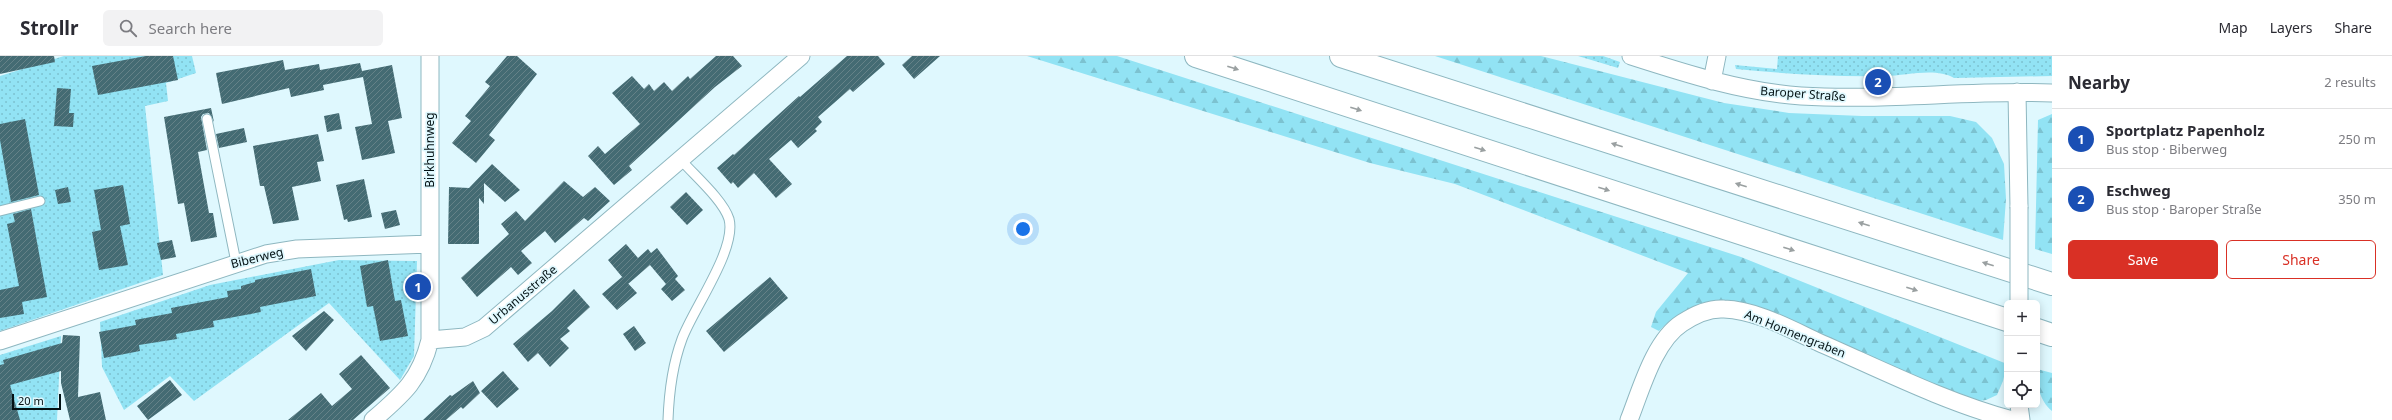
<!DOCTYPE html>
<html lang="en">
<head>
<meta charset="utf-8">
<style>
  body { margin:0; font-family:"Noto Sans",sans-serif; background:#f2f2f3; color:#2b2b33 }
  .controls { position:absolute; right:12px; bottom:12px; display:grid; overflow:hidden; border-radius:6px; box-shadow:0 2px 10px #0003 }
  .controls button { width:36px; height:36px; display:grid; place-items:center; padding:0; border:0; border-bottom:1px solid #e1e1e2; background:#fff; color:#2b2b33; font:20px sans-serif }
  .scale { position:absolute; left:12px; bottom:10px; width:49px; box-sizing:border-box; padding-left:4px; border:2px solid #031114; border-top:0; font-size:11px; line-height:14px; white-space:nowrap; color:#031114; -webkit-text-stroke:3px #dff8fe; paint-order:stroke }
  .you { position:absolute; left:1023px; top:173px; width:14px; height:14px; margin:-10px; border:3px solid #fff; border-radius:50%; background:#1a73e8; box-shadow:0 0 0 6px #1a73e833 }
  .badge { display:grid; place-items:center; width:26px; height:26px; border-radius:50%; background:#d93025; color:#fff; font-size:13px; font-weight:700 }
  .pin { position:absolute; translate:-50% -50%; border:2px solid #fff; box-shadow:0 1px 4px #0006 }
  .list { margin:0; padding:0; list-style:none }
  h2 { display:flex; justify-content:space-between; align-items:center; height:52px; margin:0; padding:0 16px; font-size:17px }
  h2 small { font-size:13px; font-weight:400; color:#7c7c81 }
  .list li { display:grid; grid-template-columns:26px 1fr auto; gap:12px; align-items:center; box-sizing:border-box; height:60px; padding:0 16px; border-top:1px solid #e1e1e2 }
  .list b { display:block; font-size:15px; white-space:nowrap }
  .list p { margin:0; font-size:13px; white-space:nowrap; color:#7c7c81 }
  .list em { font-size:13px; font-style:normal; color:#7c7c81 }
  .actions { display:flex; gap:8px; padding:12px 16px }
  .actions a { flex:1; padding:9px 0; border:1px solid #d93025; border-radius:6px; text-align:center; font-size:14px; color:#d93025 }
  .actions .main { background:#d93025; color:#fff }
  .icon { flex:none; width:22px; height:22px; fill:none; stroke:currentColor; stroke-width:2; stroke-linecap:round; stroke-linejoin:round }
  .map { position:relative; flex:none; width:2052px; height:364px; overflow:hidden }
  header { display:flex; align-items:center; gap:24px; box-sizing:border-box; height:56px; padding:0 20px; background:#fff; border-bottom:1px solid #e1e1e2 }
  header strong { font-size:19px }
  nav { display:flex; gap:22px; margin-inline-start:auto; font-size:14px }
  .search { width:280px; height:36px; background:#f2f2f3; display:flex; align-items:center; gap:10px; box-sizing:border-box; padding:0 14px; border-radius:6px; color:#7c7c81; font-size:15px }
  main { display:flex }
  aside { flex:1; background:#fff }
  .map>svg:first-child { display:block }
</style>
</head>
<body>
<header>
<strong>Strollr</strong>
<div class="search"><svg class="icon" aria-label="search" viewBox="0 0 24 24"><circle cx="10" cy="10" r="6"/><path d="M15 15l6 6"/></svg>Search here</div>
<nav><a>Map</a><a>Layers</a><a>Share</a></nav>
</header>
<main>
<div class="map">
<svg width="2052" height="364" viewBox="0 0 2052 364">
  <defs>
    <pattern id="grass-dots" width="8" height="8" patternUnits="userSpaceOnUse"><rect width="8" height="8" fill="#92e3f4"/><path d="M2 2h.1M6 6h.1" fill="none" stroke="#7cc2d0" stroke-width="1.8" stroke-linecap="round"/></pattern>
    <pattern id="forest-firs" width="22" height="20" patternUnits="userSpaceOnUse"><rect width="22" height="20" fill="#92e3f4"/><path d="M5 1l3.5 6h-7zM16 11l3.5 6h-7z" fill="#7cc2d0"/></pattern>
    <pattern id="building-hatch" width="6" height="6" patternUnits="userSpaceOnUse"><rect width="6" height="6" fill="#446b73"/><path d="M-1 1l2-2M0 6l6-6M5 7l2-2" fill="none" stroke="#658288"/></pattern>
  </defs>
  <rect width="100%" height="100%" fill="#dff8fe"/>
  <path fill="url(#grass-dots)" d="M 64,0 L 192,0 L 196,17 L 166,27 L 168,45 L 145,50 L 163,219 L 0,275 L 0,20 Z
    M 1578,0 L 1603,0 L 1620,6 L 1618,12 Z
    M 1778,0 L 2052,0 L 2052,20 L 1954,22 C 1935,11 1906,20 1885,20 C 1836,21 1786,18 1736,13 L 1735,9 L 1777,13 Z
    M 339,204 L 417,205 L 414,300 L 400,324 L 329,247 L 194,345 L 170,320 L 124,354 L 102,311 L 100,266 L 210,229 Z
    M 61,280 L 57,364 L 0,364 L 0,299 Z"/>
  <path fill="url(#forest-firs)" d="M 1027,0 L 1117,0 L 1741,201 L 2007,308 L 2003,325 L 1997,339 L 1986,344 L 1973,346 L 1751,249 C 1713,241 1687,247 1659,275 L 1651,271 L 1656,256 L 1688,217 L 1455,128 L 1370,107 Z
    M 1435,0 L 1541,0 L 1724,47 L 1789,57 L 1862,60 L 1950,60 L 1976,66 L 1992,82 L 2004,108 L 2006,143 L 2003,184 Z
    M 2052,58 L 2052,198 L 2035,193 L 2038,64 Z
    M 2037,313 L 2052,317 L 2052,355 C 2039,344 2037,329 2037,313 Z"/>
  <path fill="url(#building-hatch)" d="M 0,0 L 54,0 L 55,6 L 0,18 Z
    M 146,0 L 173,0 L 178,24 L 98,39 L 92,10 Z
    M 507,0 L 517,0 L 537,18 L 489,79 L 495,84 L 476,107 L 452,87 L 471,65 L 465,60 L 490,30 L 485,26 Z
    M 716,0 L 733,0 L 742,10 L 715,31 L 629,110 L 632,114 L 614,129 L 588,100 L 598,90 L 605,98 L 640,68 L 612,37 L 632,20 L 644,33 L 649,28 L 654,35 L 664,26 L 672,35 L 688,20 L 690,23 Z
    M 847,0 L 878,0 L 885,8 L 853,36 L 850,33 L 818,61 L 822,66 L 815,73 L 817,75 L 798,92 L 791,84 L 769,103 L 792,128 L 776,142 L 754,117 L 738,132 L 733,126 L 731,128 L 717,112 L 733,98 L 734,99 L 799,40 L 800,41 Z
    M 912,0 L 940,0 L 914,23 L 902,9 Z
    M 283,4 L 285,14 L 319,8 L 320,14 L 360,7 L 362,15 L 392,9 L 402,62 L 388,65 L 395,97 L 362,104 L 355,71 L 372,68 L 363,21 L 323,29 L 324,34 L 291,41 L 289,32 L 222,48 L 216,17 Z
    M 57,32 L 71,33 L 69,57 L 74,57 L 73,71 L 54,70 Z
    M 211,52 L 214,66 L 209,57 L 203,58 L 201,61 L 207,94 L 198,96 L 209,157 L 213,157 L 217,181 L 191,186 L 184,147 L 178,148 L 164,61 Z
    M 339,57 L 342,73 L 327,76 L 324,60 Z
    M 25,63 L 39,139 L 11,146 L 0,84 L 0,68 Z
    M 244,72 L 247,86 L 219,92 L 216,78 Z
    M 318,78 L 324,105 L 317,106 L 321,125 L 292,131 L 299,164 L 273,168 L 264,130 L 260,130 L 253,90 Z
    M 492,108 L 520,134 L 505,146 L 484,127 L 484,148 L 479,142 L 479,188 L 448,188 L 449,131 L 469,132 Z
    M 364,123 L 372,161 L 348,166 L 347,163 L 344,164 L 336,129 Z
    M 564,125 L 583,141 L 595,131 L 610,145 L 588,165 L 584,162 L 555,187 L 545,175 L 521,195 L 532,207 L 518,219 L 511,211 L 477,241 L 461,222 L 509,178 L 501,168 L 516,155 L 525,165 Z
    M 123,129 L 130,168 L 120,170 L 128,209 L 99,214 L 92,176 L 101,174 L 94,134 Z
    M 68,131 L 71,146 L 58,148 L 55,134 Z
    M 686,136 L 703,154 L 687,169 L 670,151 Z
    M 31,153 L 47,241 L 22,246 L 24,258 L 0,262 L 0,234 L 19,230 L 7,168 L 15,166 L 13,158 Z
    M 396,154 L 400,169 L 385,173 L 381,157 Z
    M 172,184 L 176,201 L 161,204 L 157,187 Z
    M 626,188 L 638,202 L 648,193 L 651,197 L 657,192 L 678,220 L 675,223 L 685,234 L 672,245 L 661,233 L 666,228 L 650,209 L 628,228 L 608,204 Z
    M 388,204 L 395,245 L 401,244 L 408,280 L 380,285 L 373,250 L 367,251 L 360,210 Z
    M 311,213 L 316,240 L 260,251 L 261,256 L 213,265 L 214,271 L 176,278 L 177,283 L 139,289 L 140,295 L 104,302 L 99,276 L 136,269 L 135,264 L 172,257 L 171,252 L 228,241 L 227,235 L 241,233 L 241,230 L 255,226 L 255,224 Z
    M 622,221 L 637,237 L 617,254 L 602,238 Z
    M 770,221 L 788,242 L 724,296 L 706,275 Z
    M 574,233 L 590,251 L 567,272 L 570,275 L 560,283 L 569,292 L 550,311 L 538,297 L 528,306 L 513,288 L 552,255 Z
    M 324,255 L 334,264 L 306,295 L 292,280 Z
    M 634,270 L 646,287 L 635,295 L 623,278 Z
    M 63,279 L 80,280 L 78,341 L 100,336 L 106,364 L 70,364 L 61,327 L 61,315 L 10,329 L 20,364 L 0,364 L 0,309 L 4,308 L 3,304 L 62,287 Z
    M 361,299 L 390,332 L 361,357 L 353,364 L 288,364 L 321,337 L 332,350 L 352,333 L 339,318 Z
    M 503,315 L 519,333 L 497,352 L 481,335 Z
    M 170,324 L 182,339 L 148,364 L 137,350 Z
    M 473,325 L 480,337 L 463,353 L 461,351 L 446,364 L 423,364 L 450,339 L 452,340 Z"/>
  <g fill="none" stroke-linecap="round" stroke-linejoin="round">
    <g stroke="#8eb7c0" stroke-width="11">
      <path id="lane" d="M 207,63 L 236,206
        M 0,155 L 40,145
        M 668,364 C 669,336 672,310 682,283 C 693,253 737,193 729,163 C 723,144 695,120 681,104"/>
    </g>
    <g stroke="#8eb7c0" stroke-width="19">
      <path id="street" d="M 1631,0 C 1687,18 1743,36 1801,40 C 1885,45 1968,34 2052,37
        M 1712,25 L 1717,0
        M 2017,36 L 2019,151
        M 430,284 L 465,281 L 484,272 L 801,0
        M 0,285 L 266,198 L 297,193 L 430,188
        M 2019,349 L 2021,364
        M 373,364 C 403,338 420,324 430,284 L 430,0
        M 1629,364 C 1641,334 1654,285 1682,267 C 1694,259 1710,252 1724,253 C 1756,254 1790,273 1818,286 C 1882,314 1945,346 2012,364"/>
    </g>
    <g stroke="#8eb7c0" stroke-width="24">
      <path id="highway" d="M 1196,0 L 2007,264
        M 1341,0 L 2052,228
        M 2037,274 L 2052,279"/>
    </g>
    <use href="#lane" stroke="#fff" stroke-width="9"/>
    <use href="#street" stroke="#fff" stroke-width="17"/>
    <use href="#highway" stroke="#fff" stroke-width="22"/>
    <g stroke="#8eb7c0" stroke-width="19" stroke-linecap="butt">
      <path id="street-bridge" d="M 2019,151 L 2019,247"/>
    </g>
    <use href="#street-bridge" stroke="#fff" stroke-width="17"/>
  </g>
  <defs><path id="oneway-solid" d="M-6-.8H1V-3.2L6.5 0L1 3.2V.8H-6Z"/></defs>
  <g fill="#9aa0a1">
    <use href="#oneway-solid" transform="translate(1233 12) rotate(18)"/>
    <use href="#oneway-solid" transform="translate(1356 53) rotate(18)"/>
    <use href="#oneway-solid" transform="translate(1617 89) rotate(-162)"/>
    <use href="#oneway-solid" transform="translate(1480 93) rotate(18)"/>
    <use href="#oneway-solid" transform="translate(1741 129) rotate(-162)"/>
    <use href="#oneway-solid" transform="translate(1604 133) rotate(18)"/>
    <use href="#oneway-solid" transform="translate(1864 168) rotate(-162)"/>
    <use href="#oneway-solid" transform="translate(1789 193) rotate(18)"/>
    <use href="#oneway-solid" transform="translate(1988 208) rotate(-162)"/>
    <use href="#oneway-solid" transform="translate(1912 233) rotate(18)"/>
  </g>
  <g text-anchor="middle" stroke-width="3.5" stroke-linejoin="round" paint-order="stroke">
    <g font-size="12" fill="#031114" stroke="#dff8fe">
      <text transform="translate(1803 38) rotate(4)" y="4">Baroper Straße</text>
      <text transform="translate(430 94) rotate(-90)" y="4">Birkhuhnweg</text>
      <text transform="translate(257 202) rotate(-14)" y="4">Biberweg</text>
      <text transform="translate(523 239) rotate(-40)" y="4">Urbanusstraße</text>
      <text transform="translate(1795 278) rotate(22)" y="4">Am Honnengraben</text>
    </g>
  </g>
</svg>
<div class="controls">
<button>+</button>
<button>−</button>
<button><svg class="icon" aria-label="locate" viewBox="0 0 24 24"><circle cx="12" cy="12" r="6"/><path d="M12 2v4M12 18v4M2 12h4M18 12h4"/></svg></button>
</div>
<div class="scale">20 m</div>
<div class="you"></div>
<div class="pin badge" style="left:418px;top:231px;background:#1a4fb4">1</div>
<div class="pin badge" style="left:1878px;top:26px;background:#1a4fb4">2</div>
</div>
<aside>
<h2>Nearby<small>2 results</small></h2>
<ul class="list">
<li><span class="badge" style="background:#1a4fb4">1</span><div><b>Sportplatz Papenholz</b><p>Bus stop · Biberweg</p></div><em>250 m</em></li>
<li><span class="badge" style="background:#1a4fb4">2</span><div><b>Eschweg</b><p>Bus stop · Baroper Straße</p></div><em>350 m</em></li>
</ul>
<div class="actions"><a class="main">Save</a><a>Share</a></div>
</aside>
</main>
</body>
</html>
